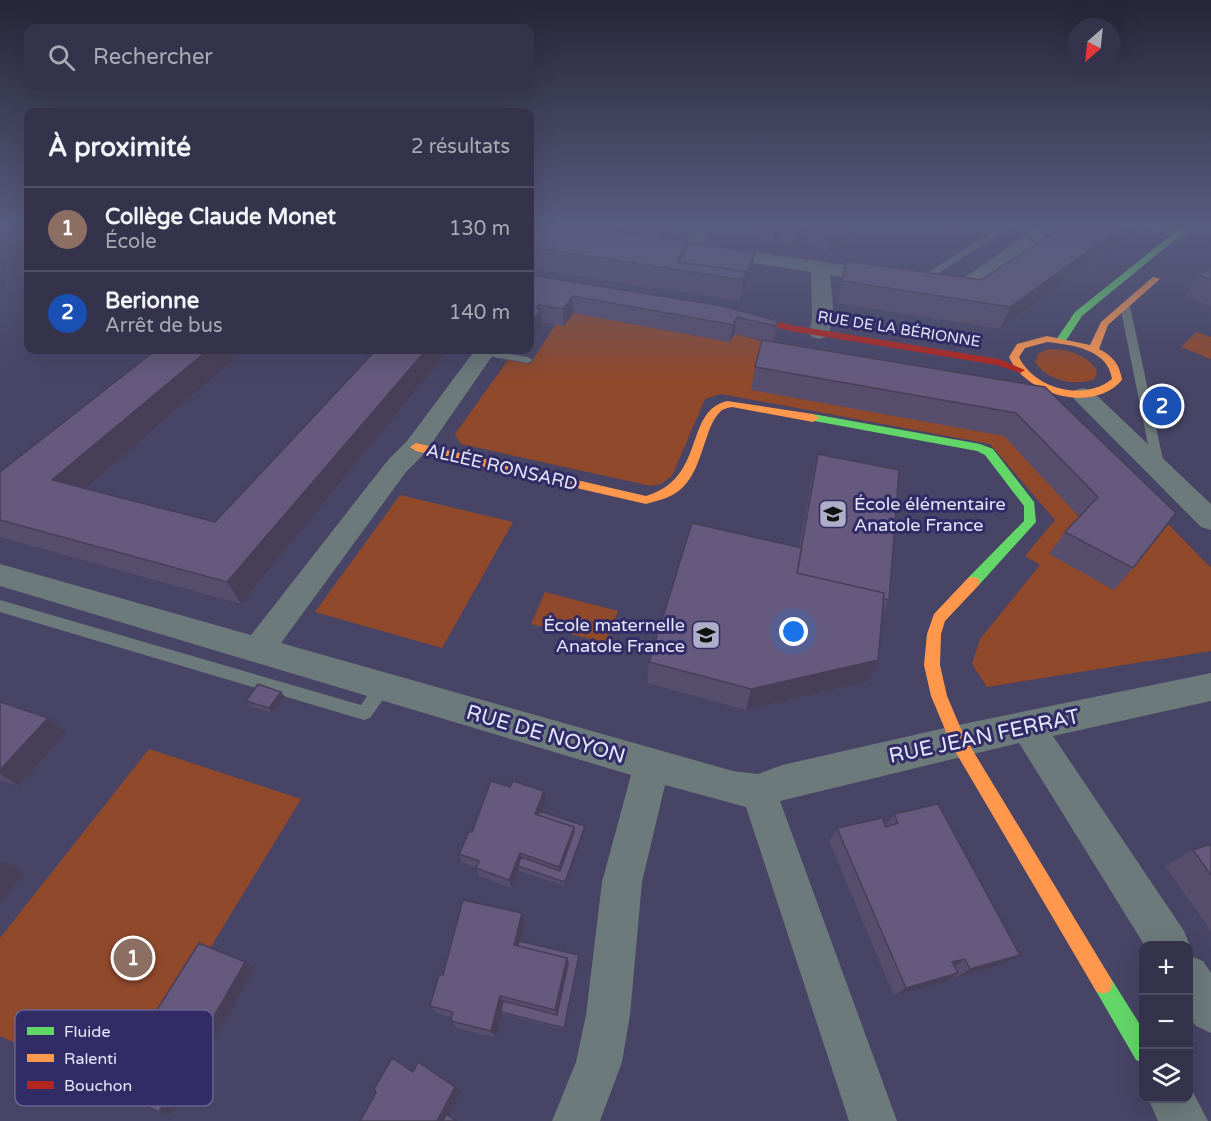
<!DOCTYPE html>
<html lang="fr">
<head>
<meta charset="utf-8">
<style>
  body { margin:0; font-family:"Varela Round",sans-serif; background:#403f56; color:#f1f3f6 }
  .controls { position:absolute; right:18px; bottom:18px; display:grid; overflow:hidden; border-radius:12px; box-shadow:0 6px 24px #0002 }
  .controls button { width:54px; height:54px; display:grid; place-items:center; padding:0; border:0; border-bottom:2px solid #4f4e64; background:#35334c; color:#f1f3f6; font:30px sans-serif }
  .compass { position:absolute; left:1067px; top:18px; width:54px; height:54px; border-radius:50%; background:#35334c; box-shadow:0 6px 24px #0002; rotate:207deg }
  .you { position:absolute; left:794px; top:632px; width:21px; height:21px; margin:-15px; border:4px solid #fff; border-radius:50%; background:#1a73e8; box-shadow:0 0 0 9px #1a73e833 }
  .badge { display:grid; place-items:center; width:39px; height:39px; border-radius:50%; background:#90b9f0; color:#fff; font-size:20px; font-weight:700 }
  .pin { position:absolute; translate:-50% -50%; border:3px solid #fff; box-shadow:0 2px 6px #0006 }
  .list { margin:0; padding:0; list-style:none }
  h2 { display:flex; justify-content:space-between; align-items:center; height:78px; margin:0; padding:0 24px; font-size:26px }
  h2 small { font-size:20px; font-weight:400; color:#aaaab5 }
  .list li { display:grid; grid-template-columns:39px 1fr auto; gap:18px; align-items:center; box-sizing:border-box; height:84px; padding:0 24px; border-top:2px solid #4f4e64 }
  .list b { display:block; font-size:22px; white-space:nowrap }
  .list p { margin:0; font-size:20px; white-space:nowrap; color:#aaaab5 }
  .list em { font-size:20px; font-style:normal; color:#aaaab5 }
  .icon { flex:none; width:33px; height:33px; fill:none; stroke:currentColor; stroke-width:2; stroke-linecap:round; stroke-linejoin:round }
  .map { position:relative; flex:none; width:1211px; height:1121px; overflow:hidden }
  .search { position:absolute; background:#35334c; box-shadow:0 6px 24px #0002; left:24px; top:24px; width:510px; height:66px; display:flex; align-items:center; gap:15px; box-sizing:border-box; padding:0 21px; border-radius:12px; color:#aaaab5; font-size:22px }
  .panel { position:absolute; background:#35334c; box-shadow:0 6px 24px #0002; left:24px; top:108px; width:510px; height:246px; border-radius:12px }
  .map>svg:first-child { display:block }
</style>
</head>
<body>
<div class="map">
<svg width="1211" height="1121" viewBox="0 0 1211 1121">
  <rect width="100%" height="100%" fill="#474465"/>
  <path fill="#91492c" d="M 573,313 L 730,342 L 734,334 L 1062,415 L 1211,568 L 1211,651 L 987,687 L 972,664 L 980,639 L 1040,565 L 1025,556 L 1055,520 L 990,444 L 721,394 L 705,399 L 672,476 L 661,484 L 651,486 L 461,444 L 455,434 L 508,360 L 530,364 L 556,324 L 564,326 Z
    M 1196,332 L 1211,337 L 1211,359 L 1181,347 Z
    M 1046,350 C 1064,348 1085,353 1096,369 L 1097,374 L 1094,379 C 1074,387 1047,380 1035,362 L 1039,353 Z
    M 400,495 L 513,522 L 442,648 L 315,612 Z
    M 545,592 L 618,611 L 606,643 L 531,624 Z
    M 149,749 L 301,799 L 123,1091 L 0,1036 L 0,938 Z"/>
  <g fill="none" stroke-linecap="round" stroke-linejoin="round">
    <path fill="#6c7a7b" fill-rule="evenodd" d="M 1005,224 L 1015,224 L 921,284 L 913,282 Z
      M 1125,303 L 1130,306 L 1165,469 L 1159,473 L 1153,469 L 1120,306 Z
      M 465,350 L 485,350 L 528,357 L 533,360 L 528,363 L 470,353 Z
      M 0,600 L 361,705 C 368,696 376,677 389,682 L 392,687 L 370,718 L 364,720 L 0,612 Z"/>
    <path fill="#6c7a7b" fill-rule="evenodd" d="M 693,224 L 710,224 L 703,243 L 707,245 L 883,271 L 890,273 L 892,277 L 890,281 L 883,283 L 830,275 C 831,293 838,321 826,337 L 819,339 L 812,337 L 809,333 L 812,320 L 811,272 L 696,254 L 685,244 Z
      M 1042,224 L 1062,224 L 976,288 L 940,291 L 933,289 L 930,285 L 933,281 L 964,278 Z
      M 1143,224 C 1157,224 1178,221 1188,233 L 1185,237 L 1179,238 L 1145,228 Z
      M 475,350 L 493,350 L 495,352 L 425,453 L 406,472 L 281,643 L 733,771 L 758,774 L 782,765 L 958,725 L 1211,673 L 1211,701 L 1053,736 L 1184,931 L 1190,946 L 1188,949 L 1188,946 L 1145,946 L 1019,743 L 780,801 L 897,1121 L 849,1121 L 746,807 L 665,785 L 642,882 L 630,1015 L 622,1062 L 600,1121 L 552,1121 L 576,1062 L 586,1015 L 602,882 L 631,775 L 0,586 L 0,564 L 251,635 L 388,460 L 407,441 Z
      M 1083,388 L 1091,390 L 1211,504 L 1211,530 L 1201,527 L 1075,400 L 1072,395 L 1075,390 Z
      M 1188,955 L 1203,961 L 1211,973 L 1211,1033 L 1196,1026 L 1188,1016 Z
      M 1188,1083 L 1208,1121 L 1158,1121 L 1148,1098 L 1188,1098 Z"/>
    <path fill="#63d668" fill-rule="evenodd" d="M 1185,224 L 1194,224 L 1082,316 L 1065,342 L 1057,342 L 1056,340 L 1075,312 Z
      M 813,414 L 980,444 L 993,449 L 1034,502 L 1036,522 L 978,586 L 968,586 L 966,582 L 968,578 L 1024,521 L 1024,506 L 985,455 L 977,451 L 809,420 L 807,418 Z
      M 1103,974 L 1110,977 L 1144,1031 L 1144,1063 L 1136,1060 L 1096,991 L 1093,984 L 1096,977 Z"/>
    <path fill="#ff974d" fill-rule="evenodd" d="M 1153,277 L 1160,279 L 1108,325 L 1099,349 C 1113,356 1120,365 1122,380 C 1093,414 1026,395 1009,357 L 1017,344 L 1047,336 L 1090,345 L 1101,322 ZM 1047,342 C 1072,345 1108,349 1112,379 C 1084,402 1034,389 1019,357 L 1025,348 Z
      M 727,401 L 813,414 L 819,418 L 813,422 L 732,407 C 727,408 722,409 719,413 C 705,427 703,466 684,486 C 674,497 660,500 646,504 L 416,451 L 410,447 L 416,443 L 646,496 C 707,478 683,412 727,401 Z
      M 973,577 L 978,578 L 980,582 L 978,586 L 945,621 L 941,634 L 940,665 L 947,696 L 964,736 L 1110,977 L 1113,984 L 1110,991 L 1103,994 L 1096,991 L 952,746 L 931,696 L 924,665 L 927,634 L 934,614 L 968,578 Z"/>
    <path fill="#b3261e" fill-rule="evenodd" d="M 735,310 L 791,325 L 999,359 L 1025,370 L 1020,373 L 997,365 L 790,331 L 732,315 L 732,311 Z"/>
  </g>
  <path fill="#574d6c" d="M 530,224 L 673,224 L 666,238 L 688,241 L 687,246 L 755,252 L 752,268 L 740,301 L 530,268 Z
    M 756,224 L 853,224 L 850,235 L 844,238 L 842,246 L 828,253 L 806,243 L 795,249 L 780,241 L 773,244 L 754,236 Z
    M 932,224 L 970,224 L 954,233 Z
    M 1067,224 L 1139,224 L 1137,229 L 1000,329 L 837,303 L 846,261 L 981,280 Z
    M 1211,266 L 1211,306 L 1185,297 L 1199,275 Z
    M 530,275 L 778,321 L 773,342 L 1045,387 L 1133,568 L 1114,590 L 1049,554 L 1065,532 L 1079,517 L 1004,436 L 751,390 L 755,367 L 762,340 L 734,334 L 730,342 L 573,313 L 564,326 L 541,322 L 542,326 L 532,340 L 530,340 Z
    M 156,350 L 232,350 L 236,357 L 85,489 L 215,522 L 446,353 L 241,604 L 0,537 L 0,472 Z
    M 818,454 L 889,600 L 882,615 L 868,681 L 746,710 L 647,683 L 649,662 L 799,547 L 813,472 Z
    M 281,692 L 285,697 L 272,713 L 250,706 L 246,701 Z
    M 0,702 L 48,718 L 66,733 L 19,786 L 0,780 Z
    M 546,800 L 541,812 L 585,826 L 585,830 L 565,886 L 519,871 L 512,888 L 479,876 L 476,867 L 462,863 L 459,854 L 472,832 Z
    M 894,814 L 1020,955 L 1003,964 L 955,978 L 954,976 L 944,982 L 894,996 L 829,841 L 837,828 L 886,825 Z
    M 1211,844 L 1211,931 L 1165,866 L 1193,850 Z
    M 525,924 L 521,941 L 579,958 L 564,1030 L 502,1014 L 496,1038 L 457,1028 L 451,1021 L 452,1017 L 437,1013 L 430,1006 L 443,975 Z"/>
  <path fill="#473f58" d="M 0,224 L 28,224 L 28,246 L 0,290 Z
    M 622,224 L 634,224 L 626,237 L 617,231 Z
    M 665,224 L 673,224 L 654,258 L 655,241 Z
    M 843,224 L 853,224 L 850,235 L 844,238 L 842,246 L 828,253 L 832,237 L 837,235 L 839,226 Z
    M 958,224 L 970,224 L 954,233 Z
    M 1126,224 L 1139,224 L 1137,229 L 1000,329 L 1010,307 Z
    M 783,225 L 780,241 L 773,244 L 775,228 Z
    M 809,227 L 806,243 L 795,249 L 798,233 Z
    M 688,241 L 686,262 L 677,262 Z
    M 755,252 L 752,268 L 740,301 L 743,280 Z
    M 573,296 L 573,313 L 564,326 L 563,309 Z
    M 539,305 L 539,311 L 541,309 L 542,326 L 532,340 L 531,323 L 536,308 Z
    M 737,317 L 734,334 L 730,342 L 733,325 Z
    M 208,350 L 232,350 L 236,357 L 69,503 L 52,480 Z
    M 426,350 L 445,350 L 446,353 L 241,604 L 227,582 Z
    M 878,660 L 868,681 L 746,710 L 751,689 Z
    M 281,692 L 285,697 L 272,713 L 269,708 Z
    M 48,718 L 66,733 L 19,786 L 0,774 L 0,770 Z
    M 544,791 L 546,800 L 538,820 L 535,814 Z
    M 585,826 L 585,830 L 565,886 L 565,882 Z
    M 574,827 L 574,836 L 561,875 L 559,867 Z
    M 520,853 L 522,861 L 518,866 L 519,871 L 512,888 L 509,880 Z
    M 3,861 L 25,873 L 0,904 L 0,865 Z
    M 522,913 L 525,924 L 518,952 L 514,945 Z
    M 579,955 L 579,958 L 564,1030 L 564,1028 Z
    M 1020,955 L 1003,964 L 955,978 L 970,969 Z
    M 567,958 L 568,967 L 557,1017 L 555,1010 Z
    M 965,959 L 951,968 L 952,962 Z
    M 245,962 L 255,968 L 172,1114 L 159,1112 Z
    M 958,973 L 944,982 L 894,996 L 906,988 Z
    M 500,996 L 504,1004 L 501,1012 L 502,1014 L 496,1038 L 491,1031 Z
    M 455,1087 L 461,1092 L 446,1121 L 437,1121 Z"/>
  <path fill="#655a7d" stroke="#473f58" stroke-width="1.5" d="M 0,224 L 17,224 L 0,249 Z
    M 530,224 L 622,224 L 617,231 L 688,241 L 677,262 L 746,272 L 743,280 L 530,247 Z
    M 625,224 L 665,224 L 658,237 L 620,232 Z
    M 766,224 L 843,224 L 839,226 L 834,225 L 846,230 L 832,237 L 809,227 L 798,233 L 783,225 L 775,228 Z
    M 1067,224 L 1126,224 L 1010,307 L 842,281 L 846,261 L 981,280 Z
    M 690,242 L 755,252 L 745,277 L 746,272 L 679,262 Z
    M 1211,266 L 1211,280 L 1199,275 Z
    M 530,275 L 723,306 L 778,321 L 776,326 L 737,317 L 733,325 L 573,296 L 563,309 L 539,305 L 536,308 L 541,309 L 531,323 L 530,323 Z
    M 762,340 L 1045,387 L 1176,513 L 1133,568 L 1065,532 L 1098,497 L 1016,413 L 755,367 Z
    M 156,350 L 208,350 L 52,480 L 215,522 L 376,350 L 426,350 L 227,582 L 0,520 L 0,472 Z
    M 818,454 L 899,470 L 889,600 L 883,599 L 884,593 L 797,573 Z
    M 692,523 L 802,548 L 797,573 L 884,593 L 878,660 L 751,689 L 649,662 Z
    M 258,684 L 281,692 L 269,708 L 246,701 Z
    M 0,702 L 48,718 L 0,770 Z
    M 491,781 L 510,787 L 513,781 L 544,791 L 535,814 L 574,827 L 559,867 L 520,853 L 509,880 L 476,868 L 479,861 L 459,854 L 469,832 L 472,832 Z
    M 938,804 L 1020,955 L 970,969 L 965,959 L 952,962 L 958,973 L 906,988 L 837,828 L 882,818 L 886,827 L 898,823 L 894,814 Z
    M 539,811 L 585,826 L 565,882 L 518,866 L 521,857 L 560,871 L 574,832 L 574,827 L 538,815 Z
    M 1211,844 L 1211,875 L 1193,850 Z
    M 463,900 L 522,913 L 514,945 L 567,958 L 555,1010 L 500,996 L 491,1031 L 451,1021 L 453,1012 L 430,1006 L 439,975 L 443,975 Z
    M 519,941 L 579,955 L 564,1028 L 501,1012 L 503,1001 L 557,1015 L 568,964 L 567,958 L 518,946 Z
    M 199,943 L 245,962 L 159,1112 L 108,1088 Z
    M 392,1058 L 413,1072 L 418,1062 L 455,1087 L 437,1121 L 360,1121 L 376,1093 L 374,1089 Z
    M 446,1114 L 456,1121 L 443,1121 Z"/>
  <linearGradient id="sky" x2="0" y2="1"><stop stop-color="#272538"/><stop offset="0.59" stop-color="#585c7e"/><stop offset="1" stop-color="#585c7e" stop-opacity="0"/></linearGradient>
  <rect width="1211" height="381" fill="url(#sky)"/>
  <defs>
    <g id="school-square" transform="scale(1.5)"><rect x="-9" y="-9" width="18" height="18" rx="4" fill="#aeaec8" stroke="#312c66"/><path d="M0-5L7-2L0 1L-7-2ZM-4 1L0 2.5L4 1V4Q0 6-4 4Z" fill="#111"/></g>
  </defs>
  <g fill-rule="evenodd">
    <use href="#school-square" x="833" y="514"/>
    <use href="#school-square" x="706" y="635"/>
  </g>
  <g text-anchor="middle" stroke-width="6" stroke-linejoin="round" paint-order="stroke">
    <g font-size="15" fill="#e6e7fd" stroke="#312c66">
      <text transform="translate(899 329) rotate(9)" y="5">RUE DE LA BÉRIONNE</text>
    </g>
    <g font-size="18" fill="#e6e7fd" stroke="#312c66">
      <text transform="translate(502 467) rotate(13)" y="6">ALLÉE RONSARD</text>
    </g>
    <g font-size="18" fill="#e6e7fd" stroke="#312c66" text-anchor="start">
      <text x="854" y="510">École élémentaire<tspan x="854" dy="21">Anatole France</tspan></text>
      <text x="685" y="631" text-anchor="end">École maternelle<tspan x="685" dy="21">Anatole France</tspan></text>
    </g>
    <g font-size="21" fill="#e6e7fd" stroke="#312c66">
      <text transform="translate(546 734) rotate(16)" y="7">RUE DE NOYON</text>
      <text transform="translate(984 736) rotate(-12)" y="7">RUE JEAN FERRAT</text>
    </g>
  </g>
  <rect x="15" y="1010" width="198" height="96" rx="9" fill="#312c66" stroke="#676493" stroke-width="1.5"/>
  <rect x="27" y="1027" width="27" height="8" fill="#63d668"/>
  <rect x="27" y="1054" width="27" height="8" fill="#ff974d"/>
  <rect x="27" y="1081" width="27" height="8" fill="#b3261e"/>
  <g font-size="16" fill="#e6e7fd">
    <text x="64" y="1037">Fluide</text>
    <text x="64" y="1064">Ralenti</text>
    <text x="64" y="1091">Bouchon</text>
  </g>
</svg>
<div class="controls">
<button>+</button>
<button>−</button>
<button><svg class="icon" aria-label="layers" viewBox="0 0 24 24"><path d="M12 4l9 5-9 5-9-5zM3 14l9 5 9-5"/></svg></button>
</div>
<svg class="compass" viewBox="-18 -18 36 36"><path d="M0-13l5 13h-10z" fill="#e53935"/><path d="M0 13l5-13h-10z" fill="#aaaab5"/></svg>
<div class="you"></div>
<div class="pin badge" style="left:133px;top:958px;background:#8d6e63">1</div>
<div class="pin badge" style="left:1162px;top:406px;background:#1a4fb4">2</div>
<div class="search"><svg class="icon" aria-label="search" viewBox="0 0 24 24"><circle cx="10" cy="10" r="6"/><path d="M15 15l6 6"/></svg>Rechercher</div>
<section class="panel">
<h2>À proximité<small>2 résultats</small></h2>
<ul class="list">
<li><span class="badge" style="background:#8d6e63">1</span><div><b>Collège Claude Monet</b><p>École</p></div><em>130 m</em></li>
<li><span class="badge" style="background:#1a4fb4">2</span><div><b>Berionne</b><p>Arrêt de bus</p></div><em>140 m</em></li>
</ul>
</section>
</div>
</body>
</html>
